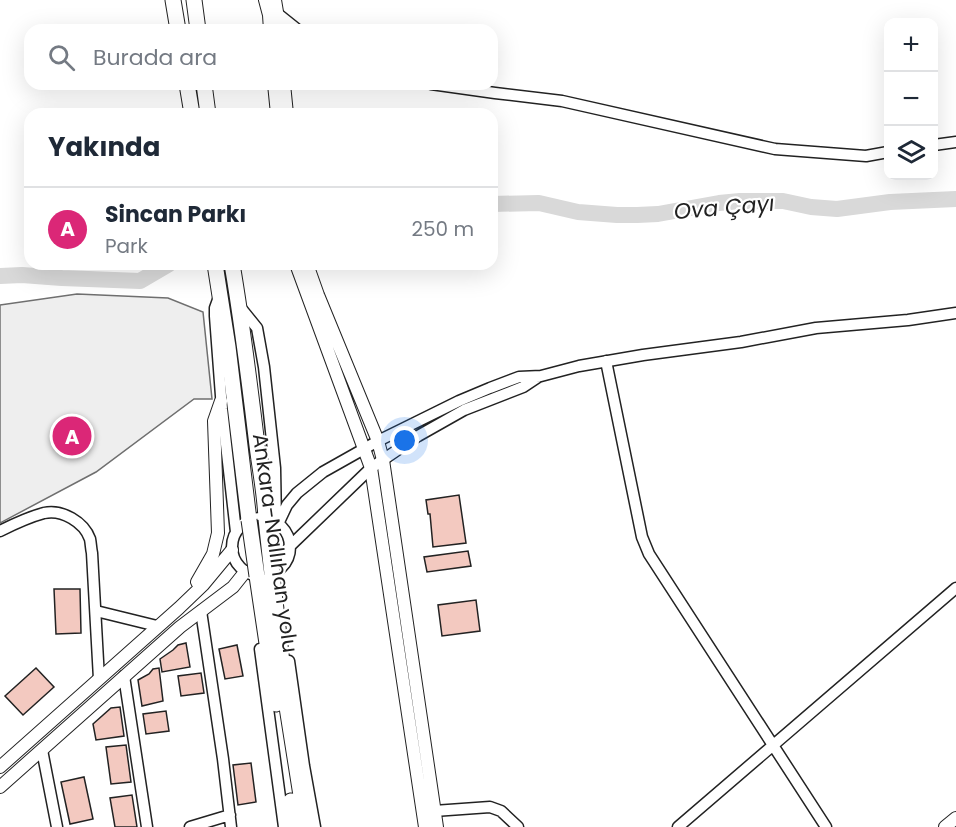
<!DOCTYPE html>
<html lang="tr">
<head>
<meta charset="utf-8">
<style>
  body { margin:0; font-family:Poppins,sans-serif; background:#f6f6f7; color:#1f2937 }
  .controls { position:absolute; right:18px; top:18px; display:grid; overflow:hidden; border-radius:12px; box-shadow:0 6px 24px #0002 }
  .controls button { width:54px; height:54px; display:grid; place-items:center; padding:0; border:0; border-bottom:2px solid #e0e1e3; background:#fff; color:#1f2937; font:30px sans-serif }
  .you { position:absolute; left:405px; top:441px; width:21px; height:21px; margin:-15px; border:4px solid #fff; border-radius:50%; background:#1a73e8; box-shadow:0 0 0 9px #1a73e833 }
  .badge { display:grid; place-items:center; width:39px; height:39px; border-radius:50%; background:#db2777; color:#fff; font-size:20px; font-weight:700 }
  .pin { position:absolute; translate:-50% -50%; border:3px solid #fff; box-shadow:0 2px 6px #0006 }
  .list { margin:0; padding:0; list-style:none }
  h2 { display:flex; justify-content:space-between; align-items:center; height:78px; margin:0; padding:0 24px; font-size:26px }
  h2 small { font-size:20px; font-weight:400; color:#747a83 }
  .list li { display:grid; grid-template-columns:39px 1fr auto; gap:18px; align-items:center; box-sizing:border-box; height:84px; padding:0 24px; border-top:2px solid #e0e1e3 }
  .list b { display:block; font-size:22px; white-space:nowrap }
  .list p { margin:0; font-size:20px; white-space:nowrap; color:#747a83 }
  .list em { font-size:20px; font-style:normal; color:#747a83 }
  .icon { flex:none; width:33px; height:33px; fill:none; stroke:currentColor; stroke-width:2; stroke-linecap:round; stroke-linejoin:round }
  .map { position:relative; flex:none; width:956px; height:827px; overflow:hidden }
  .search { position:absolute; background:#fff; box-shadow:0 6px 24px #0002; left:24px; top:24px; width:474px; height:66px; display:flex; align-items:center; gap:15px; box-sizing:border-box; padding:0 21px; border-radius:18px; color:#747a83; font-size:22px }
  .panel { position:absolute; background:#fff; box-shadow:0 6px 24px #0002; left:24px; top:108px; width:474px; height:162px; border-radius:18px }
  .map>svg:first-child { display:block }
</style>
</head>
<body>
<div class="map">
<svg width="956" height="827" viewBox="0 0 956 827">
  <rect width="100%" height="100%" fill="#fff"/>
  <path fill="#eee" stroke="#6f6f6f" stroke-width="1.5" d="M 77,294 L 168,298 L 203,312 L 212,399 L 194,399 L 96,472 L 0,523 L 0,305 Z"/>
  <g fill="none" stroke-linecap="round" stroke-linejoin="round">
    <path stroke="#d9d9d9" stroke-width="16" d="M 492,204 L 539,203 L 578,212 L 617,215 L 637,215 L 658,214 L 719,203 L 740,201 L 783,201 L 811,207 L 837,209 L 890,202 L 956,199
      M 0,276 L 22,275 L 62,278 L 140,281 L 169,264"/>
  </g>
  <path fill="#f3c9c0" stroke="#222" stroke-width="1.5" d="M 459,495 L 466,543 L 433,547 L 430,514 L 428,514 L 426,500 Z
    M 468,551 L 471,566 L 427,572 L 424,557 Z
    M 54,589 L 80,589 L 81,633 L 56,634 Z
    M 476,600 L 480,631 L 442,636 L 438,605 Z
    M 186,643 L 190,667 L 162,672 L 160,659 L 173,650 L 178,645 Z
    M 237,645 L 243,676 L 225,679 L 219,649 Z
    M 36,668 L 54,687 L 23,715 L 5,696 Z
    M 159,668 L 163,701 L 142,706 L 138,680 L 149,674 L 153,669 Z
    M 201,673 L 204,693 L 181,696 L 178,676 Z
    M 120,707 L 124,736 L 96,740 L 93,724 L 111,708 Z
    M 166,711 L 169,731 L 146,734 L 143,714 Z
    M 126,745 L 131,782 L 111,784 L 106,747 Z
    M 251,763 L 256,802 L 238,805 L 233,765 Z
    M 84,777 L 93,819 L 70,824 L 61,782 Z
    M 132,795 L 137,827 L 115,827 L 110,798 Z"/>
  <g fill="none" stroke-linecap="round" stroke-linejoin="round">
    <g stroke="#222" stroke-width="13">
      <path id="minor" d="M 278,14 L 298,30
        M 431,84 L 495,93 L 562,101 L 775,149 L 866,156 L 888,152
        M 934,145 L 956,142
        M 219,297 L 215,308 L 215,316 L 222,409 L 236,532
        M 240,307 L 257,328 L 264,367 L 275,468 L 276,523
        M 606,361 L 642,537 L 649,554 L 826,827
        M232 547a29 29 0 1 1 58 0a29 29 0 1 1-58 0Z
        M 278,524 L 287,505 L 297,493 L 323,472 L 378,441 L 459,401 L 490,388 L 519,377 L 541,376 L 579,366 L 643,355 L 741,342 L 816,328 L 908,320 L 956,313
        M 0,531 C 14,524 29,517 44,513 C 62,509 84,522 90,539 C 91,544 91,549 92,553 L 99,679
        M 289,547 L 371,468 L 418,436 L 464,410 L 523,387 L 538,377
        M 96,611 L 157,626
        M 201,611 L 223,759 L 231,827
        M 260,649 L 284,827
        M 289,661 L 304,766 L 315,827
        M 124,676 L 147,827
        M 42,750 L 57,827
        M 434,811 L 490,807 L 501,811 L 518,827
        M 190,827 L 230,815
        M 678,827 L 956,588"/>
    </g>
    <g stroke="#222" stroke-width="14">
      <path id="major" d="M 265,0 L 269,15 L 270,30
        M 275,0 L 280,30
        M 274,84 L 277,114
        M 284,84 L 287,114
        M 296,264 L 371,468 L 425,827
        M 307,264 L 318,295 L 378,441 L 383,460 L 437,827
        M 197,582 L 213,554 L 218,533 L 214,421 L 221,401
        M 0,767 L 179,608 L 203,585 L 232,550
        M 0,787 L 180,627 L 233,587 L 245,572
        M 945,827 L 956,818"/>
    </g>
    <g stroke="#222" stroke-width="17">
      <path id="highway" d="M 173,0 L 178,30
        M 194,0 L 198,30
        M 187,84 L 192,114
        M 204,84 L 208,114
        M 215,264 L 228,347 L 249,520
        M 232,264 C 242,322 249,379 256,437 C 259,465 265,492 266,519
        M 272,574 L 287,707 L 306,827
        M 257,576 L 276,704
        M 291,801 L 295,827"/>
    </g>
    <use href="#minor" stroke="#fff" stroke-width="10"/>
    <use href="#major" stroke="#fff" stroke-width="12"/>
    <use href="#highway" stroke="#fff" stroke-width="15"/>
    <g stroke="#222" stroke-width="17" stroke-linecap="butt">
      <path id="highway-bridge" d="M 266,519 L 272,574
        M 249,520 L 257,576"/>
    </g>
    <use href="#highway-bridge" stroke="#fff" stroke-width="15"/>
  </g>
  <g text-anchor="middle" stroke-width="4.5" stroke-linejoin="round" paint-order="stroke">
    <g font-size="21" fill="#222" stroke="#fff">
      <text transform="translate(275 543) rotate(82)" y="7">Ankara-Nallıhan yolu</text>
    </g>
    <g font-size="22" font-style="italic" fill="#222" stroke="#fff">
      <text transform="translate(724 207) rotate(-5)" y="8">Ova Çayı</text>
    </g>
  </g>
</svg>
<div class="controls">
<button>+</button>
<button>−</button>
<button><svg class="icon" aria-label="layers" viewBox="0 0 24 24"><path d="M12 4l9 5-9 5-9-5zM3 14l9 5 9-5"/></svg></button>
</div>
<div class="you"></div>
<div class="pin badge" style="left:72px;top:436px">A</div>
<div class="search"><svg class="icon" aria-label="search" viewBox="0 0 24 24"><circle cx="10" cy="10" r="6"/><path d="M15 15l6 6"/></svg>Burada ara</div>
<section class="panel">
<h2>Yakında<small></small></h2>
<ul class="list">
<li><span class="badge">A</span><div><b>Sincan Parkı</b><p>Park</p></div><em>250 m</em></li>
</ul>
</section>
</div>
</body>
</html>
